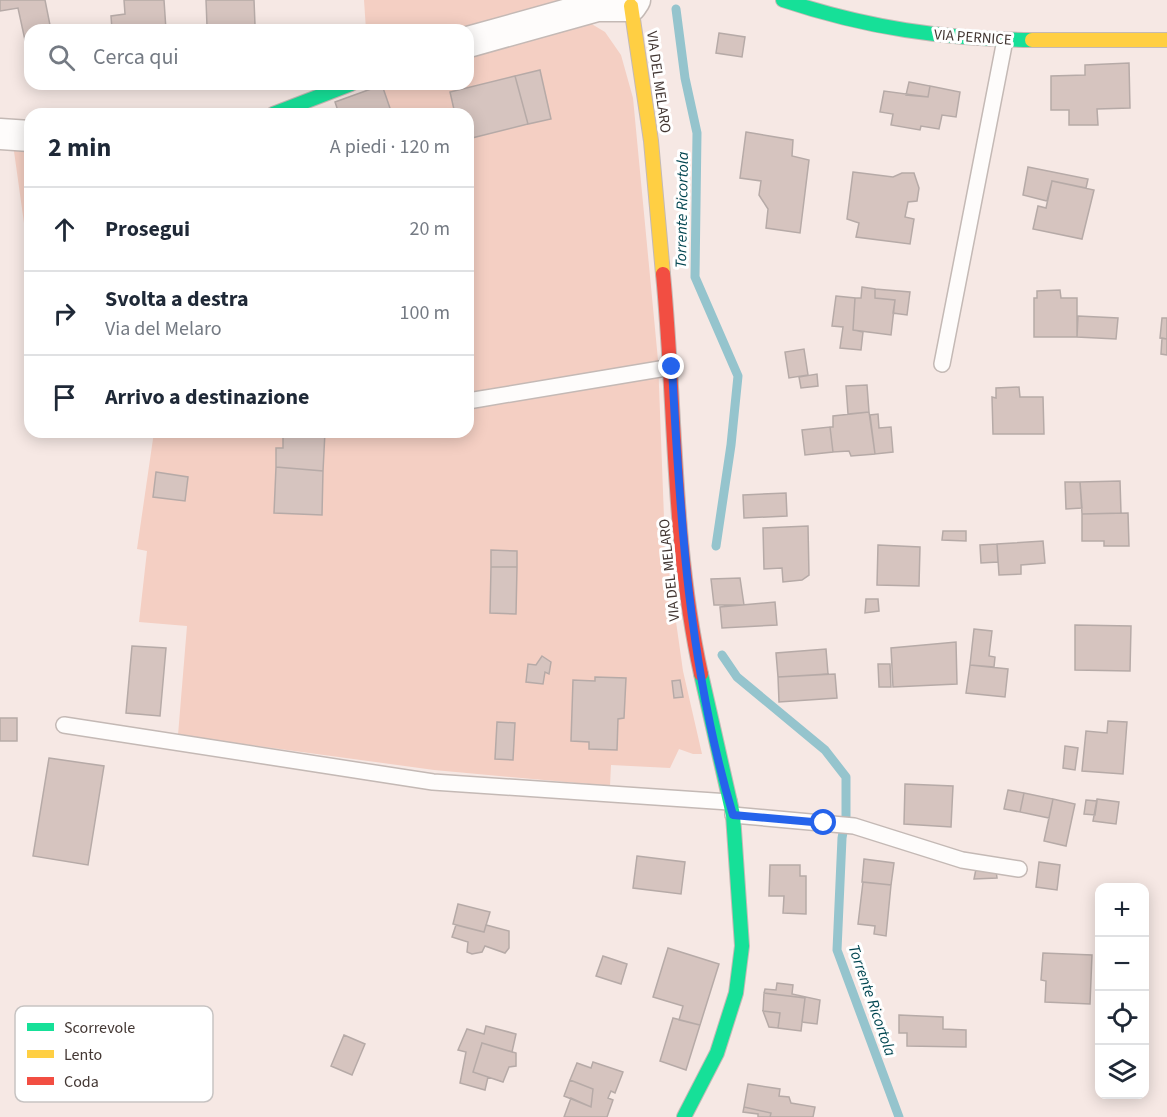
<!DOCTYPE html>
<html lang="it">
<head>
<meta charset="utf-8">
<style>
  body { margin:0; font-family:"Source Sans 3",sans-serif; background:#f2f2f3; color:#1f2937 }
  .controls { position:absolute; right:18px; bottom:18px; display:grid; overflow:hidden; border-radius:12px; box-shadow:0 3px 15px #0003 }
  .controls button { width:54px; height:54px; display:grid; place-items:center; padding:0; border:0; border-bottom:2px solid #e0e1e3; background:#fff; color:#1f2937; font:30px sans-serif }
  .stop { position:absolute; width:18px; height:18px; margin:-14px; border:4px solid #2563eb; border-radius:50%; background:#fff }
  .stop.end { background:#2563eb; border-color:#fff; box-shadow:0 2px 6px #0008 }
  .list { margin:0; padding:0; list-style:none }
  h2 { display:flex; justify-content:space-between; align-items:center; height:78px; margin:0; padding:0 24px; font-size:26px }
  h2 small { font-size:20px; font-weight:400; color:#747a83 }
  .list li { display:grid; grid-template-columns:39px 1fr auto; gap:18px; align-items:center; box-sizing:border-box; height:84px; padding:0 24px; border-top:2px solid #e0e1e3 }
  .list b { display:block; font-size:22px; white-space:nowrap }
  .list p { margin:0; font-size:20px; white-space:nowrap; color:#747a83 }
  .list em { font-size:20px; font-style:normal; color:#747a83 }
  .icon { flex:none; width:33px; height:33px; fill:none; stroke:currentColor; stroke-width:2; stroke-linecap:round; stroke-linejoin:round }
  .map { position:relative; flex:none; width:1167px; height:1117px; overflow:hidden }
  .search { position:absolute; background:#fff; box-shadow:0 3px 15px #0003; left:24px; top:24px; width:450px; height:66px; display:flex; align-items:center; gap:15px; box-sizing:border-box; padding:0 21px; border-radius:18px; color:#747a83; font-size:22px }
  .panel { position:absolute; background:#fff; box-shadow:0 3px 15px #0003; left:24px; top:108px; width:450px; height:330px; border-radius:18px }
  .map>svg:first-child { display:block }
</style>
</head>
<body>
<div class="map">
<svg width="1167" height="1117" viewBox="0 0 1167 1117">
  <rect width="100%" height="100%" fill="#f6e8e4"/>
  <path fill="#f4cfc3" d="M 364,0 L 568,0 L 462,30 L 366,30 Z
    M 590,23 L 605,32 L 621,55 L 633,98 L 658,360 L 665,544 L 683,671 L 702,754 L 693,754 L 679,749 L 670,768 L 611,765 L 610,786 L 434,770 L 178,735 L 187,626 L 139,622 L 147,551 L 137,549 L 154,432 L 468,432 L 468,114 L 392,114 L 382,85 L 393,89 L 405,88 L 406,84 L 468,84 L 468,54 Z
    M 13,144 L 30,145 L 30,266 Z"/>
  <g fill="none" stroke-linecap="round" stroke-linejoin="round">
    <path stroke="#95c4cd" stroke-width="9" d="M 676,9 L 685,78 L 697,133 L 695,277 L 738,376 L 731,445 L 716,546
      M 722,655 L 737,677 L 825,750 L 846,777 L 846,816 L 842,838 L 837,950 L 899,1117"/>
  </g>
  <path fill="#d6c4bf" stroke="#b6aaa7" stroke-width="1.5" d="M 0,0 L 45,0 L 51,30 L 30,30 L 30,63 L 18,8 L 0,11 Z
    M 124,0 L 164,0 L 166,30 L 112,30 L 111,16 L 125,14 Z
    M 206,0 L 254,0 L 255,25 L 207,26 Z
    M 255,25 L 255,30 L 207,30 L 207,26 Z
    M 719,33 L 745,37 L 742,57 L 716,53 Z
    M 1129,63 L 1130,108 L 1097,109 L 1098,125 L 1069,125 L 1069,110 L 1051,110 L 1051,76 L 1085,75 L 1085,65 Z
    M 540,70 L 551,119 L 528,124 L 515,76 Z
    M 515,76 L 528,124 L 468,139 L 468,114 L 455,114 L 450,92 Z
    M 909,82 L 930,86 L 928,97 L 906,95 Z
    M 382,85 L 392,114 L 339,114 L 335,102 Z
    M 930,86 L 960,92 L 956,117 L 942,115 L 939,129 L 921,126 L 920,130 L 891,125 L 893,114 L 880,112 L 884,91 L 928,97 Z
    M 746,132 L 793,140 L 792,156 L 809,160 L 800,233 L 766,228 L 768,209 L 759,195 L 761,181 L 740,178 Z
    M 1028,167 L 1088,179 L 1086,188 L 1052,181 L 1047,201 L 1023,195 Z
    M 853,172 L 893,177 L 902,173 L 914,173 L 919,188 L 917,201 L 908,202 L 905,217 L 914,219 L 910,244 L 856,237 L 859,223 L 847,219 Z
    M 1052,181 L 1094,190 L 1082,239 L 1033,229 L 1038,206 L 1046,208 Z
    M 862,287 L 875,289 L 875,298 L 895,300 L 891,335 L 853,330 L 855,298 L 861,298 Z
    M 875,289 L 910,292 L 907,315 L 893,313 L 895,300 L 875,298 Z
    M 1060,290 L 1061,298 L 1077,298 L 1077,337 L 1034,337 L 1034,298 L 1037,298 L 1037,291 Z
    M 836,296 L 855,298 L 853,330 L 863,332 L 861,350 L 840,348 L 843,327 L 832,326 Z
    M 1078,316 L 1118,318 L 1116,339 L 1077,337 Z
    M 1162,318 L 1167,318 L 1167,339 L 1160,338 Z
    M 1162,338 L 1167,339 L 1167,355 L 1161,354 Z
    M 804,349 L 808,375 L 789,378 L 785,352 Z
    M 817,374 L 818,386 L 801,388 L 799,377 Z
    M 867,385 L 869,412 L 848,414 L 846,386 Z
    M 1019,387 L 1020,397 L 1043,397 L 1044,434 L 993,434 L 992,397 L 996,398 L 996,388 Z
    M 869,412 L 875,454 L 851,456 L 849,451 L 833,452 L 830,427 L 833,427 L 833,416 Z
    M 878,414 L 879,428 L 891,427 L 893,452 L 875,454 L 870,415 Z
    M 830,427 L 833,452 L 805,455 L 802,430 Z
    M 283,432 L 325,432 L 323,471 L 276,467 L 276,448 L 283,448 Z
    M 276,467 L 323,471 L 322,515 L 274,513 Z
    M 156,472 L 188,477 L 185,501 L 153,497 Z
    M 1120,481 L 1121,513 L 1082,514 L 1080,482 Z
    M 1065,482 L 1080,482 L 1082,508 L 1066,509 Z
    M 786,493 L 787,516 L 744,518 L 743,495 Z
    M 1128,513 L 1129,546 L 1104,546 L 1104,541 L 1082,541 L 1082,514 Z
    M 808,526 L 809,575 L 802,580 L 783,582 L 782,568 L 764,569 L 763,528 Z
    M 943,531 L 966,531 L 966,541 L 942,540 Z
    M 1043,541 L 1045,563 L 1021,565 L 1021,574 L 999,575 L 997,544 Z
    M 997,544 L 998,562 L 981,563 L 980,545 Z
    M 878,545 L 920,547 L 919,586 L 877,585 Z
    M 491,550 L 517,551 L 517,567 L 491,567 Z
    M 491,567 L 517,567 L 516,614 L 490,613 Z
    M 740,578 L 744,605 L 714,605 L 711,579 Z
    M 866,599 L 878,599 L 879,611 L 865,613 Z
    M 775,602 L 777,625 L 722,628 L 720,607 Z
    M 1075,625 L 1131,626 L 1130,671 L 1075,670 Z
    M 974,629 L 992,631 L 989,656 L 995,657 L 994,667 L 970,665 Z
    M 956,642 L 957,684 L 893,687 L 891,648 Z
    M 132,646 L 166,648 L 160,716 L 126,713 Z
    M 826,649 L 828,674 L 778,677 L 776,653 Z
    M 542,656 L 551,662 L 549,674 L 545,672 L 543,684 L 526,682 L 528,664 L 536,665 Z
    M 878,664 L 890,664 L 891,687 L 879,687 Z
    M 970,665 L 1008,669 L 1005,697 L 966,693 Z
    M 835,674 L 837,698 L 779,702 L 778,677 Z
    M 595,677 L 626,678 L 624,718 L 618,719 L 617,750 L 589,749 L 589,742 L 571,741 L 573,680 L 595,681 Z
    M 680,680 L 683,697 L 674,698 L 672,681 Z
    M 0,718 L 17,718 L 17,741 L 0,741 Z
    M 1108,721 L 1127,722 L 1123,774 L 1082,771 L 1086,731 L 1107,733 Z
    M 497,722 L 515,723 L 513,760 L 495,759 Z
    M 1065,746 L 1078,748 L 1075,770 L 1063,768 Z
    M 49,758 L 104,766 L 88,865 L 33,856 Z
    M 905,784 L 953,786 L 951,827 L 904,824 Z
    M 1008,790 L 1024,793 L 1020,812 L 1004,809 Z
    M 1024,793 L 1053,799 L 1049,818 L 1020,812 Z
    M 1053,799 L 1075,804 L 1066,846 L 1044,841 Z
    M 1097,799 L 1119,802 L 1116,824 L 1093,821 Z
    M 1086,800 L 1097,801 L 1095,815 L 1084,814 Z
    M 637,856 L 685,862 L 681,894 L 633,888 Z
    M 864,859 L 894,863 L 891,885 L 862,882 Z
    M 995,862 L 997,878 L 974,879 L 977,864 Z
    M 1039,862 L 1060,865 L 1057,890 L 1036,887 Z
    M 770,865 L 800,865 L 800,876 L 806,876 L 806,914 L 783,913 L 784,896 L 769,896 Z
    M 863,882 L 891,885 L 886,936 L 874,934 L 875,926 L 858,924 Z
    M 458,904 L 490,912 L 484,932 L 453,924 Z
    M 456,925 L 484,932 L 486,925 L 509,931 L 509,948 L 505,953 L 485,946 L 482,952 L 472,954 L 467,952 L 468,942 L 452,937 Z
    M 668,948 L 719,964 L 700,1025 L 679,1020 L 683,1006 L 653,997 Z
    M 1043,953 L 1092,955 L 1090,1004 L 1045,1002 L 1046,981 L 1041,980 Z
    M 603,956 L 627,964 L 621,984 L 596,976 Z
    M 777,983 L 793,985 L 792,994 L 820,1000 L 817,1024 L 802,1022 L 805,998 L 764,993 L 765,989 L 776,990 Z
    M 764,993 L 805,998 L 801,1031 L 778,1028 L 780,1013 L 763,1011 Z
    M 763,1011 L 780,1013 L 778,1028 L 769,1027 Z
    M 899,1015 L 943,1017 L 943,1029 L 966,1030 L 966,1047 L 907,1046 L 907,1033 L 899,1033 Z
    M 673,1018 L 700,1025 L 686,1070 L 660,1061 Z
    M 486,1026 L 516,1034 L 512,1052 L 482,1043 L 473,1072 L 488,1077 L 485,1090 L 460,1083 L 466,1052 L 458,1050 L 467,1029 L 484,1034 Z
    M 344,1035 L 365,1044 L 352,1075 L 331,1066 Z
    M 482,1043 L 516,1053 L 516,1066 L 509,1067 L 503,1082 L 473,1072 Z
    M 593,1062 L 623,1072 L 615,1093 L 611,1091 L 608,1098 L 613,1100 L 607,1117 L 564,1117 L 571,1098 L 591,1107 L 593,1089 L 570,1080 L 577,1063 L 591,1068 Z
    M 570,1080 L 593,1089 L 591,1107 L 564,1096 Z
    M 748,1084 L 780,1089 L 779,1096 L 789,1097 L 791,1103 L 815,1107 L 813,1117 L 770,1117 L 771,1113 L 744,1107 Z
    M 744,1107 L 771,1113 L 770,1117 L 758,1117 L 758,1114 L 743,1112 Z"/>
  <g fill="none" stroke-linecap="round" stroke-linejoin="round">
    <g stroke="#c4b9b5" stroke-width="18">
      <path id="lane" d="M 942,364 L 1005,40
        M 468,401 L 672,367
        M 64,725 L 433,782 L 729,802
        M 733,815 L 854,826 L 962,860 L 1019,869"/>
    </g>
    <g stroke="#c4b9b5" stroke-width="33">
      <path id="street" d="M 468,42 L 597,6 L 631,6 L 635,0
        M 0,134 L 30,136"/>
    </g>
    <g stroke="#c4b9b5" stroke-width="16">
      <path id="fast" d="M 783,0 C 867,28 943,39 1032,40
        M 273,114 L 351,84
        M 684,1117 L 717,1053 L 736,993 L 742,946 L 733,815 L 701,674"/>
    </g>
    <g stroke="#c4b9b5" stroke-width="16">
      <path id="slow" d="M 631,6 L 651,141 L 663,274
        M 1032,40 L 1167,40"/>
    </g>
    <g stroke="#c4b9b5" stroke-width="16">
      <path id="jam" d="M 663,274 C 676,407 672,543 701,674"/>
    </g>
    <use href="#lane" stroke="#fefcfb" stroke-width="15"/>
    <use href="#street" stroke="#fefcfb" stroke-width="30"/>
    <use href="#fast" stroke="#16e098" stroke-width="14"/>
    <use href="#slow" stroke="#ffcf43" stroke-width="14"/>
    <use href="#jam" stroke="#f24e42" stroke-width="14"/>
  </g>
  <g fill="none" stroke-linecap="round" stroke-linejoin="round">
    <path stroke="#2563eb" stroke-width="8" d="M 672,367 C 680,519 689,668 733,815 L 824,823"/>
  </g>
  <g text-anchor="middle" stroke-width="6" stroke-linejoin="round" paint-order="stroke">
    <g font-size="15" fill="#433733" stroke="#fff">
      <text transform="translate(973 37) rotate(4)" y="5">VIA PERNICE</text>
      <text transform="translate(659 82) rotate(82)" y="5">VIA DEL MELARO</text>
      <text transform="translate(669 570) rotate(-96)" y="5">VIA DEL MELARO</text>
    </g>
    <g font-size="16" font-style="italic" fill="#004550" stroke="#fff">
      <text transform="translate(681 210) rotate(-89)" y="6">Torrente Ricortola</text>
      <text transform="translate(873 1000) rotate(71)" y="6">Torrente Ricortola</text>
    </g>
  </g>
  <rect x="15" y="1006" width="198" height="96" rx="9" fill="#fff" stroke="#c7c3c2" stroke-width="1.5"/>
  <rect x="27" y="1023" width="27" height="8" fill="#16e098"/>
  <rect x="27" y="1050" width="27" height="8" fill="#ffcf43"/>
  <rect x="27" y="1077" width="27" height="8" fill="#f24e42"/>
  <g font-size="16" fill="#433733">
    <text x="64" y="1033">Scorrevole</text>
    <text x="64" y="1060">Lento</text>
    <text x="64" y="1087">Coda</text>
  </g>
</svg>
<div class="controls">
<button>+</button>
<button>−</button>
<button><svg class="icon" aria-label="locate" viewBox="0 0 24 24"><circle cx="12" cy="12" r="6"/><path d="M12 2v4M12 18v4M2 12h4M18 12h4"/></svg></button>
<button><svg class="icon" aria-label="layers" viewBox="0 0 24 24"><path d="M12 4l9 5-9 5-9-5zM3 14l9 5 9-5"/></svg></button>
</div>
<div class="stop" style="left:824px;top:823px"></div>
<div class="stop end" style="left:672px;top:367px"></div>
<div class="search"><svg class="icon" aria-label="search" viewBox="0 0 24 24"><circle cx="10" cy="10" r="6"/><path d="M15 15l6 6"/></svg>Cerca qui</div>
<section class="panel">
<h2>2 min<small>A piedi · 120 m</small></h2>
<ul class="list">
<li><svg class="icon" aria-label="ahead" viewBox="0 0 24 24"><path d="M12 20V5M6 11l6-6 6 6"/></svg><div><b>Prosegui</b></div><em>20 m</em></li>
<li><svg class="icon" aria-label="right" viewBox="0 0 24 24"><path d="M7 20v-9h11M14 6l5 5-5 5"/></svg><div><b>Svolta a destra</b><p>Via del Melaro</p></div><em>100 m</em></li>
<li><svg class="icon" aria-label="arrive" viewBox="0 0 24 24"><path d="M6 21V4h12l-3 4 3 4H6"/></svg><div><b>Arrivo a destinazione</b></div></li>
</ul>
</section>
</div>
</body>
</html>
